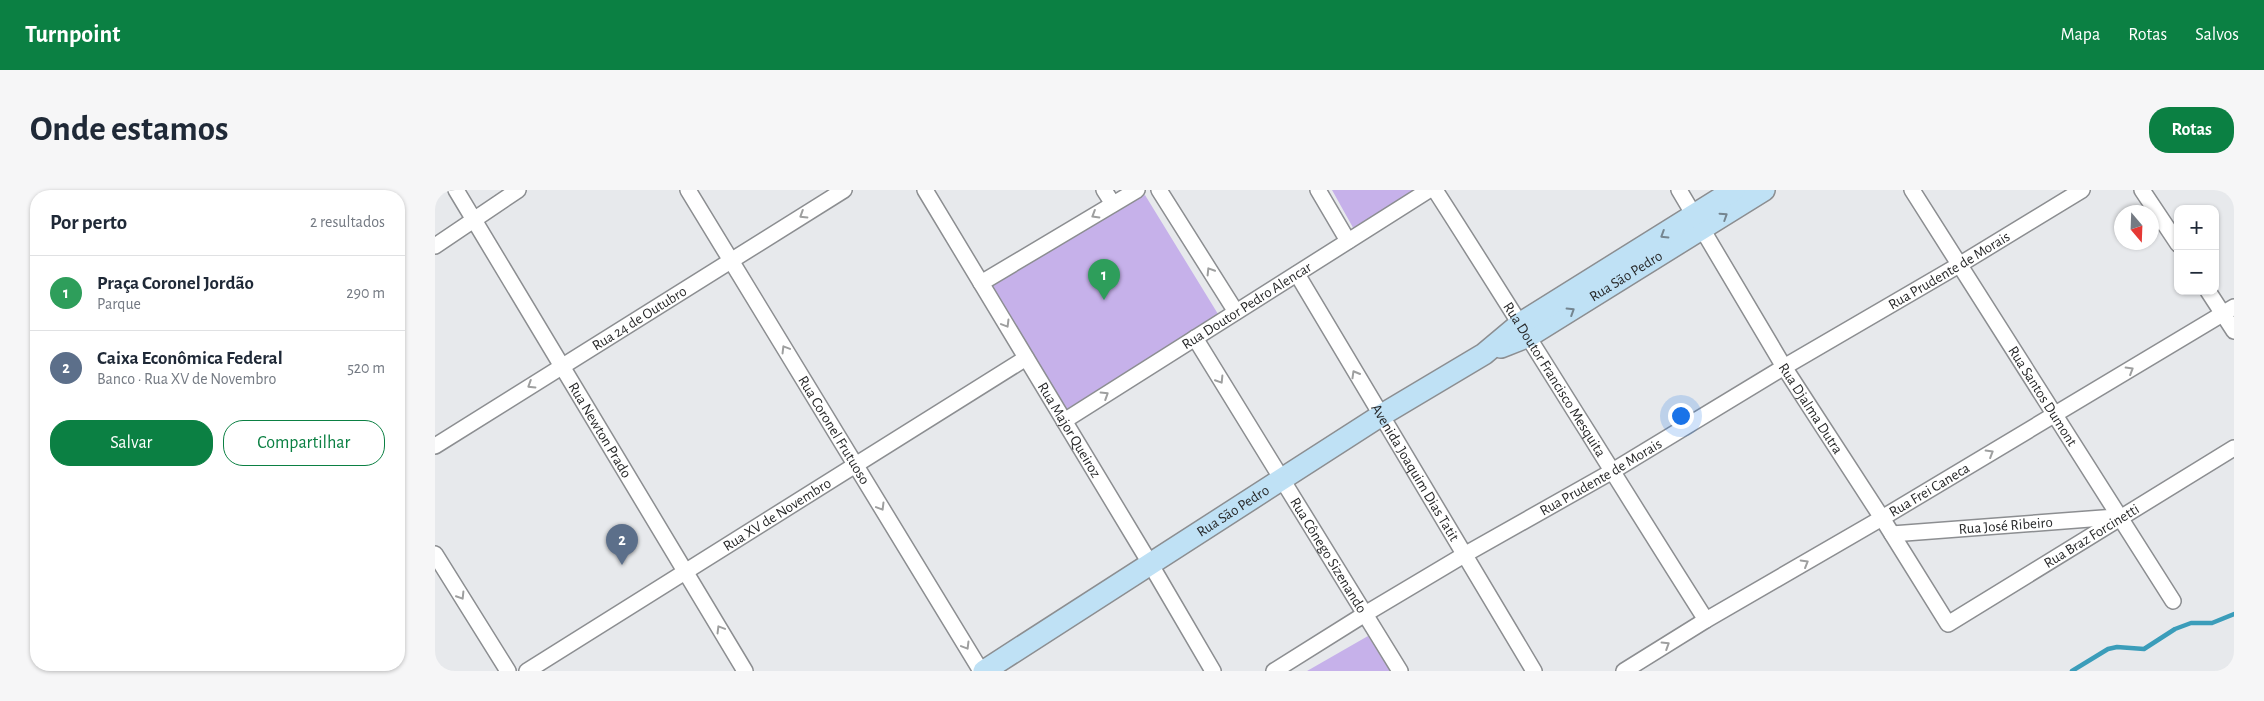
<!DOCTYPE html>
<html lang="pt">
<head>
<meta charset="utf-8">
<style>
  body { margin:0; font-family:"Alegreya Sans",sans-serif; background:#f6f6f7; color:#1f2937 }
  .controls { position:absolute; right:15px; top:15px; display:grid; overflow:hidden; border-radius:10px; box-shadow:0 1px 4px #0004 }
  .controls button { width:45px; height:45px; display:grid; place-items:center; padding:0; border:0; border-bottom:1px solid #e0e1e3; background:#fff; color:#1f2937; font:25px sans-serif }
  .compass { position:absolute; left:1679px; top:15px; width:45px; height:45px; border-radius:50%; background:#fff; box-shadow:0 1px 4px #0004; rotate:161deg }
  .you { position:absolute; left:1245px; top:225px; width:18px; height:18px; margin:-12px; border:4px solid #fff; border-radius:50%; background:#1a73e8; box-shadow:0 0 0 8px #1a73e833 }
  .badge { display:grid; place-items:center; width:32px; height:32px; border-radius:50%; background:#0b8043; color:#fff; font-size:16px; font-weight:700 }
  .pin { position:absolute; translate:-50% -41px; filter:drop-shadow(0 1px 2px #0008) }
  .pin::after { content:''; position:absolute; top:26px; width:18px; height:15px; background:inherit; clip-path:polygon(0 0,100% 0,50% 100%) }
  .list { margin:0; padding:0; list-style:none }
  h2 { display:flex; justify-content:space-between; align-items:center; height:65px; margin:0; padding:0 20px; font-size:21px }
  h2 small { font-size:16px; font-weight:400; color:#747a83 }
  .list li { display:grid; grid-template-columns:32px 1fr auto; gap:15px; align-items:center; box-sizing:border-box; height:75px; padding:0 20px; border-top:1px solid #e0e1e3 }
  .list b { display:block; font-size:19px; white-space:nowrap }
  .list p { margin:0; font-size:16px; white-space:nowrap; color:#747a83 }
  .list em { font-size:16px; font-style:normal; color:#747a83 }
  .actions { display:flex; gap:10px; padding:15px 20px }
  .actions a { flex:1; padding:11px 0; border:1px solid #0b8043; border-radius:20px; text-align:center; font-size:18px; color:#0b8043 }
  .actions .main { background:#0b8043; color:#fff }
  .map { position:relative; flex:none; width:1799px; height:481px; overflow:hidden; border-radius:20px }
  header { display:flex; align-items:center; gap:30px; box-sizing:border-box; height:70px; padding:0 25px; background:#0b8043; color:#fff }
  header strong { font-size:24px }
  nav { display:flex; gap:28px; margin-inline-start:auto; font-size:18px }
  .intro { display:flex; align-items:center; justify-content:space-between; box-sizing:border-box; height:120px; padding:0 30px }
  h1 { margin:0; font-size:35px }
  .button { padding:12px 22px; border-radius:20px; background:#0b8043; color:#fff; font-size:18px; font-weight:700 }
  main { display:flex; gap:30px; padding:0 30px }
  aside { flex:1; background:#fff; border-radius:20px; box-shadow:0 1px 4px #0004 }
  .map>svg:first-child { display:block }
</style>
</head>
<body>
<header>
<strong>Turnpoint</strong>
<nav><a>Mapa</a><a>Rotas</a><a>Salvos</a></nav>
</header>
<div class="intro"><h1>Onde estamos</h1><a class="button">Rotas</a></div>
<main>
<aside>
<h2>Por perto<small>2 resultados</small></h2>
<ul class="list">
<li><span class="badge" style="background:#2e9e5b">1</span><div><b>Praça Coronel Jordão</b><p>Parque</p></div><em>290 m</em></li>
<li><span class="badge" style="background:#5c6f8a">2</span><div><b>Caixa Econômica Federal</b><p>Banco · Rua XV de Novembro</p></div><em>520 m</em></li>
</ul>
<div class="actions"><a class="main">Salvar</a><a>Compartilhar</a></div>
</aside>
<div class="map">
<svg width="1799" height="481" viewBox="0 0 1799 481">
  <rect width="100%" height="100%" fill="#e7e9ec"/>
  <path fill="#c6b1ea" d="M 897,0 L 988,0 L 921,43 Z
    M 710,5 L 783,124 L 632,219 L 555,95 Z
    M 933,446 L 955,481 L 872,481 Z"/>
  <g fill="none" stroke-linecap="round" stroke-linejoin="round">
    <path stroke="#3b9dba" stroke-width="4.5" d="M 1637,481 L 1673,459 L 1682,457 L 1709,459 L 1740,439 L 1756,433 L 1777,433 L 1799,424"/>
    <g stroke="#8c8e91" stroke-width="18">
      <g id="street">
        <path id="s1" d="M 21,0 L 310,481"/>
        <path id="s2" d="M 253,0 L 546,481"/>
        <path id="s3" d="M 490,0 L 716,375 L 778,481"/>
        <path d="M 669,0 L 678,14"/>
        <path d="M 724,0 L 801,122"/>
        <path d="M 883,0 L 913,51"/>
        <path id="s4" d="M 1000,0 C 1092,143 1180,287 1271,430"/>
        <path id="s5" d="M 1244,0 L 1349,177 L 1447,328 L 1513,434 L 1799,258"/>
        <path id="s6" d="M 1477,0 L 1738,411"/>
        <path d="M 1707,0 L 1743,54"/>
        <path d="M 0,56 L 83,0"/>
        <path id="s7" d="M 862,84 L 1099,481"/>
        <path d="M 546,93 L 702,0"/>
        <path d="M 1773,101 L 1799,141"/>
        <path id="s8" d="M 760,148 L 965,481"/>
        <path id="s9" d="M 629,231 L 994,0"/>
        <path id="s10" d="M 0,256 L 409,0"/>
        <path id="s11" d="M 1457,344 L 1681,327"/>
        <path d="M 0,364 L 73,481"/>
        <path id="s12" d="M 92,481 L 591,168"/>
        <path id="s13" d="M 839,481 L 930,424 L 1029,365 L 1176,282 L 1349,177 L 1524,75 L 1647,0"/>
        <path id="s14" d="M 1189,481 L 1271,430 L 1447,328 L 1799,117"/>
      </g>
    </g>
    <g stroke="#8c8e91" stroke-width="24">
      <g id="secondary">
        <path id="s15" d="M 1066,157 L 1094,146 L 1329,0"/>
        <path id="s16" d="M 549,481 L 945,226 L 1049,164 L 1086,133 L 1299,0"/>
      </g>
    </g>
    <use href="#street" stroke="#fff" stroke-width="15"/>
    <use href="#secondary" stroke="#bfe1f5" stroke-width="21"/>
  </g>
  <defs><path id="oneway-chevron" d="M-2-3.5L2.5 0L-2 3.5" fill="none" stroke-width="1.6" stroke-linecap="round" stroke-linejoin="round" transform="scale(1.25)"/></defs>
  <g stroke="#9e9f9f">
    <use href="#oneway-chevron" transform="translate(368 25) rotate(148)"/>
    <use href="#oneway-chevron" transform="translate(660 25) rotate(149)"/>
    <use href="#oneway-chevron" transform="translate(775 81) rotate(-122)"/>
    <use href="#oneway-chevron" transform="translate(571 134) rotate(59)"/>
    <use href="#oneway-chevron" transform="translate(350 159) rotate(-121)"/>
    <use href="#oneway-chevron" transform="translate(1695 180) rotate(-31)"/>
    <use href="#oneway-chevron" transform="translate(920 184) rotate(-120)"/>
    <use href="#oneway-chevron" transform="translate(785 190) rotate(58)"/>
    <use href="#oneway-chevron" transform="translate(96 195) rotate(148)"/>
    <use href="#oneway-chevron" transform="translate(670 205) rotate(-32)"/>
    <use href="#oneway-chevron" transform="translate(1555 263) rotate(-31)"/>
    <use href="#oneway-chevron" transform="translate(446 317) rotate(59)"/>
    <use href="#oneway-chevron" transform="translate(1370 373) rotate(-30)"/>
    <use href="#oneway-chevron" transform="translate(26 406) rotate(58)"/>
    <use href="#oneway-chevron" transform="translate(285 439) rotate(-121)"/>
    <use href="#oneway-chevron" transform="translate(1231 455) rotate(-32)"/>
    <use href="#oneway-chevron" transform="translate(531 456) rotate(59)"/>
  </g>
  <g stroke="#748590">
    <use href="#oneway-chevron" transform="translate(1289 26) rotate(-33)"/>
    <use href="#oneway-chevron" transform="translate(1229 45) rotate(148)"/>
    <use href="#oneway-chevron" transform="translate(1136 121) rotate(-32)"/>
  </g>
  <g text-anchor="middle" stroke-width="4" stroke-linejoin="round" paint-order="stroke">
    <g font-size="15" fill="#28292a" stroke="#fff">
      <text dy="5" stroke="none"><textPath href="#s13" startOffset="785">Rua Prudente de Morais</textPath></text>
      <text dy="5" stroke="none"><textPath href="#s15" startOffset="144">Rua São Pedro</textPath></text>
      <text dy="5" stroke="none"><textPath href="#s9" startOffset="216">Rua Doutor Pedro Alencar</textPath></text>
      <text dy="5" stroke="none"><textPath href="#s10" startOffset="241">Rua 24 de Outubro</textPath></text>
      <text dy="5" stroke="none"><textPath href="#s4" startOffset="224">Rua Doutor Francisco Mesquita</textPath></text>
      <text dy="5" stroke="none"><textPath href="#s6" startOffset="244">Rua Santos Dumont</textPath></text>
      <text dy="5" stroke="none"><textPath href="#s5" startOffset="255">Rua Djalma Dutra</textPath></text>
      <text dy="5" stroke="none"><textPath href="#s1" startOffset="280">Rua Newton Prado</textPath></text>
      <text dy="5" stroke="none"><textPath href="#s2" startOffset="281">Rua Coronel Frutuoso</textPath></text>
      <text dy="5" stroke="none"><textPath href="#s3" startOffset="280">Rua Major Queiroz</textPath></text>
      <text dy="5" stroke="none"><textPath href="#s7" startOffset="231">Avenida Joaquim Dias Tatit</textPath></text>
      <text dy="5" stroke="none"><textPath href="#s13" startOffset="380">Rua Prudente de Morais</textPath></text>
      <text dy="5" stroke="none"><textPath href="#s14" startOffset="355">Rua Frei Caneca</textPath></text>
      <text dy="5" stroke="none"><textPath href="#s16" startOffset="296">Rua São Pedro</textPath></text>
      <text dy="5" stroke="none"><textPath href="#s12" startOffset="295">Rua XV de Novembro</textPath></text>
      <text dy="5" stroke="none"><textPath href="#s11" startOffset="114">Rua José Ribeiro</textPath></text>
      <text dy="5" stroke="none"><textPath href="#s5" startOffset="679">Rua Braz Forcinetti</textPath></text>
      <text dy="5" stroke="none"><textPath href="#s8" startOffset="255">Rua Cônego Sizenando</textPath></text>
    </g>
  </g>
</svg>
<div class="controls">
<button>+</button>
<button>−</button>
</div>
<svg class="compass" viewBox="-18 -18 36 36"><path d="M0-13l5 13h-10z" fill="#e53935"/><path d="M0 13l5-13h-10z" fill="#747a83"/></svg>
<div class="you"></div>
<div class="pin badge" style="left:669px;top:110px;background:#2e9e5b">1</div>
<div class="pin badge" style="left:187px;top:375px;background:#5c6f8a">2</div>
</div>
</main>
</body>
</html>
